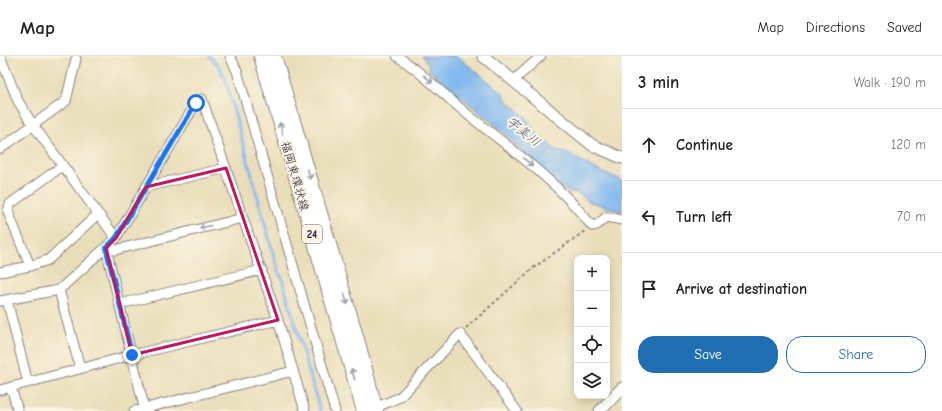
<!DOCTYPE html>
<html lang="en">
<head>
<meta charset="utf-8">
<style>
  body { margin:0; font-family:"Comic Neue","Klee One",sans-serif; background:#f2f2f2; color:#222 }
  .controls { position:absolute; right:12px; bottom:12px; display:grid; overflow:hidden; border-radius:8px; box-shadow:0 2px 10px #0003 }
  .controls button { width:36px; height:36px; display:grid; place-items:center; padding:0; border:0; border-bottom:1px solid #e0e0e0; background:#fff; color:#222; font:20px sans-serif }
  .stop { position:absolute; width:12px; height:12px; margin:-9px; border:3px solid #1a73e8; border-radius:50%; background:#fff }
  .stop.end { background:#1a73e8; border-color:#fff; box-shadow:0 1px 4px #0008 }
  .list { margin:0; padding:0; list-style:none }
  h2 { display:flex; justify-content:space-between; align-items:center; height:52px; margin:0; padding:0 16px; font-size:17px }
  h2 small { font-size:13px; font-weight:400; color:#767676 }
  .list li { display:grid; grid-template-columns:26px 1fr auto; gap:12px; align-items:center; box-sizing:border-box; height:72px; padding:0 16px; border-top:1px solid #e0e0e0 }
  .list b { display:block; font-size:15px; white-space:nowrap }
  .list em { font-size:13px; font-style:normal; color:#767676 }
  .actions { display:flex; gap:8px; padding:12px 16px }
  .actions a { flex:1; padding:9px 0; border:1px solid #1f6fb2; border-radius:16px; text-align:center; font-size:14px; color:#1f6fb2 }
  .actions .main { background:#1f6fb2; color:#fff }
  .icon { flex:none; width:22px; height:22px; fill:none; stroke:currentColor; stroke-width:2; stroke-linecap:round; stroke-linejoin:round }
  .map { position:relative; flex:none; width:622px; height:355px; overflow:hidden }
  header { display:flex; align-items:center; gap:24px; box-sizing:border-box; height:56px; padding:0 20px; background:#fff; border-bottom:1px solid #e0e0e0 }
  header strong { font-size:19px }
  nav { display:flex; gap:22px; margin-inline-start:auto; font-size:14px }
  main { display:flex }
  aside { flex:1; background:#fff }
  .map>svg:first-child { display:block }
</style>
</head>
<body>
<header>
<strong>Map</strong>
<nav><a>Map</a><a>Directions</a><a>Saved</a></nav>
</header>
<main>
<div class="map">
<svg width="622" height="355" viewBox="0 0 622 355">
  <rect width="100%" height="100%" fill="#fcf5e5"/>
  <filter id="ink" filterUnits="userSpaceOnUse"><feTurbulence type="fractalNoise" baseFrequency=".025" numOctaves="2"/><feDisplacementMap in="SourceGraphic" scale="8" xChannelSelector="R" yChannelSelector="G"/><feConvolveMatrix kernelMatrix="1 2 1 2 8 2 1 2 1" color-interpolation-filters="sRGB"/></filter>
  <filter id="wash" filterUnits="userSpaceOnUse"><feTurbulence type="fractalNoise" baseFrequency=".012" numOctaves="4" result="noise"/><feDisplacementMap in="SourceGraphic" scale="16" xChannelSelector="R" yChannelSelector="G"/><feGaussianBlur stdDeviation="0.9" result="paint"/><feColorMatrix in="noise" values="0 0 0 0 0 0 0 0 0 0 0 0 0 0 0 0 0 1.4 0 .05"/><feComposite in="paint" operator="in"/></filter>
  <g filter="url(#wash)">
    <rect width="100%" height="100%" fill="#e9deba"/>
    <path fill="#7fb7ef" stroke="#506c95" d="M 422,0 L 457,0 L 504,38 L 506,44 L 525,60 L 536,76 L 554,93 L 571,99 L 603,117 L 622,124 L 622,156 L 588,145 L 578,137 L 568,136 L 560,131 L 511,85 L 507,79 L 434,19 L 428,12 L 429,9 Z"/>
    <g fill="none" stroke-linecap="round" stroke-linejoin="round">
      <path stroke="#7fb7ef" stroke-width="3" d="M 209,0 L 218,9 L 225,22 L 278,215 L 282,222 L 320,355"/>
    </g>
  </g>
  <g filter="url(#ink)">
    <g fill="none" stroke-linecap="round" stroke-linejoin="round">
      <g stroke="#86807a" stroke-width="11">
        <path id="minor" d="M 0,0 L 18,45 L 33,69 L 116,182
          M 230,0 L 237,15 L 335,355
          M 397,0 C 423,17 444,39 467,58 C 511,93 557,125 592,170 L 597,169 L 606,161 L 622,164
          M 513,25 L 541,0
          M 0,93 L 66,45 L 76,3
          M 146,131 L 226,112
          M 106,192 L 145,355
          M 106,192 L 115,194 L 243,162
          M 30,210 L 8,156 L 10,148 L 62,110
          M 0,216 L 30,210 L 48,204 L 98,158
          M 59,234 L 80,312
          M 7,244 L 28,327
          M 0,245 L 59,234 L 116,182 L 196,47 L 202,43 L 278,264 L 305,355
          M 120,248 L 262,214
          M 11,331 L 18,355
          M 0,334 L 132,299 L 278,264
          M 375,352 L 400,341 L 460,278 L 517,355
          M 134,355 L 293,315"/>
      </g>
      <g stroke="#86807a" stroke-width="13">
        <path id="tertiary" d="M 483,0 L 592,89 L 622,102
          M 600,355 L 622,332"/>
      </g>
      <g stroke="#86807a" stroke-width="16">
        <path id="primary" d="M 261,0 L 364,355
          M 274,0 L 358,287 L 376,355"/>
      </g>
      <path stroke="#86807a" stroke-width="2" stroke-dasharray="3 3" stroke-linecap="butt" d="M 466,272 L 532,213 L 585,175"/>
      <use href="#minor" stroke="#fff" stroke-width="9"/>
      <use href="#tertiary" stroke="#fff" stroke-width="11"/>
      <use href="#primary" stroke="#fff" stroke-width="14"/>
    </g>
    <defs><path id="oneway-shaft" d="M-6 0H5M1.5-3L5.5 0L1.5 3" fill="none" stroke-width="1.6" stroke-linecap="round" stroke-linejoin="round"/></defs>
    <g stroke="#9c9ca7">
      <use href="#oneway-shaft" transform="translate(428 23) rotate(40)"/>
      <use href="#oneway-shaft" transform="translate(281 72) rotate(-106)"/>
      <use href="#oneway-shaft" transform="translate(528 106) rotate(40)"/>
      <use href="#oneway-shaft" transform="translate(309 118) rotate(73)"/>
      <use href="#oneway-shaft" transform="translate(205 171) rotate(166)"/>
      <use href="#oneway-shaft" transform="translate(346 243) rotate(74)"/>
      <use href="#oneway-shaft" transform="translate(353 318) rotate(-106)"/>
    </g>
  </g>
  <g fill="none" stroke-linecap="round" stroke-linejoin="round" filter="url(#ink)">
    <path stroke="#1a73e8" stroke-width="5" d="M 132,299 L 106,192 L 116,182 L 196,47"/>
  </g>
  <path fill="none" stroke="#c2185b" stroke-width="3" stroke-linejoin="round" d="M 226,112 L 278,264 L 132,299 L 106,192 L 116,182 L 146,131 Z"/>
  <g text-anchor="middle" stroke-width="4" stroke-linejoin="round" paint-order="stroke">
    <rect fill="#fcf5e5" stroke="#63616e" stroke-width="1" x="302" y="169" width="20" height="18" rx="3"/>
    <g font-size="11" font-weight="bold" fill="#22223b">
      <text x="312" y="182">24</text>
    </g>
    <g font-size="12" fill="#22223b" stroke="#fcf5e5">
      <text transform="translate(295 120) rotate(74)" y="4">福岡東環状線</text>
    </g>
    <g font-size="13" font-style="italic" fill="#43567a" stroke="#fcf5e5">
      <text transform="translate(524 75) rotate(39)" y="5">宇美川</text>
    </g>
  </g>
</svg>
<div class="controls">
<button>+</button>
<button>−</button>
<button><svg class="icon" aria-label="locate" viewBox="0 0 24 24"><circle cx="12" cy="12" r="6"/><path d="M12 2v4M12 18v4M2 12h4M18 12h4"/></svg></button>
<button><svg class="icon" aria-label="layers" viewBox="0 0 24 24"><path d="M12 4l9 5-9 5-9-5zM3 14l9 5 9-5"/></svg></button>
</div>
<div class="stop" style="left:196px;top:47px"></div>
<div class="stop end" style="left:132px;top:299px"></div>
</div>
<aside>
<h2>3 min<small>Walk · 190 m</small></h2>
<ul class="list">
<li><svg class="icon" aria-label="ahead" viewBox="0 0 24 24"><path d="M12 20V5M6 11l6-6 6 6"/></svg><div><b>Continue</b></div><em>120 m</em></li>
<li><svg class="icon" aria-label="left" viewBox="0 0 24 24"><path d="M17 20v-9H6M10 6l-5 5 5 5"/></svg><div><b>Turn left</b></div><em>70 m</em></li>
<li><svg class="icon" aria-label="arrive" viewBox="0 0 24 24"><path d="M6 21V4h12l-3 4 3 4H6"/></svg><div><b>Arrive at destination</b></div></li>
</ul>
<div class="actions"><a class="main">Save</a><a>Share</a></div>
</aside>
</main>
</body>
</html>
